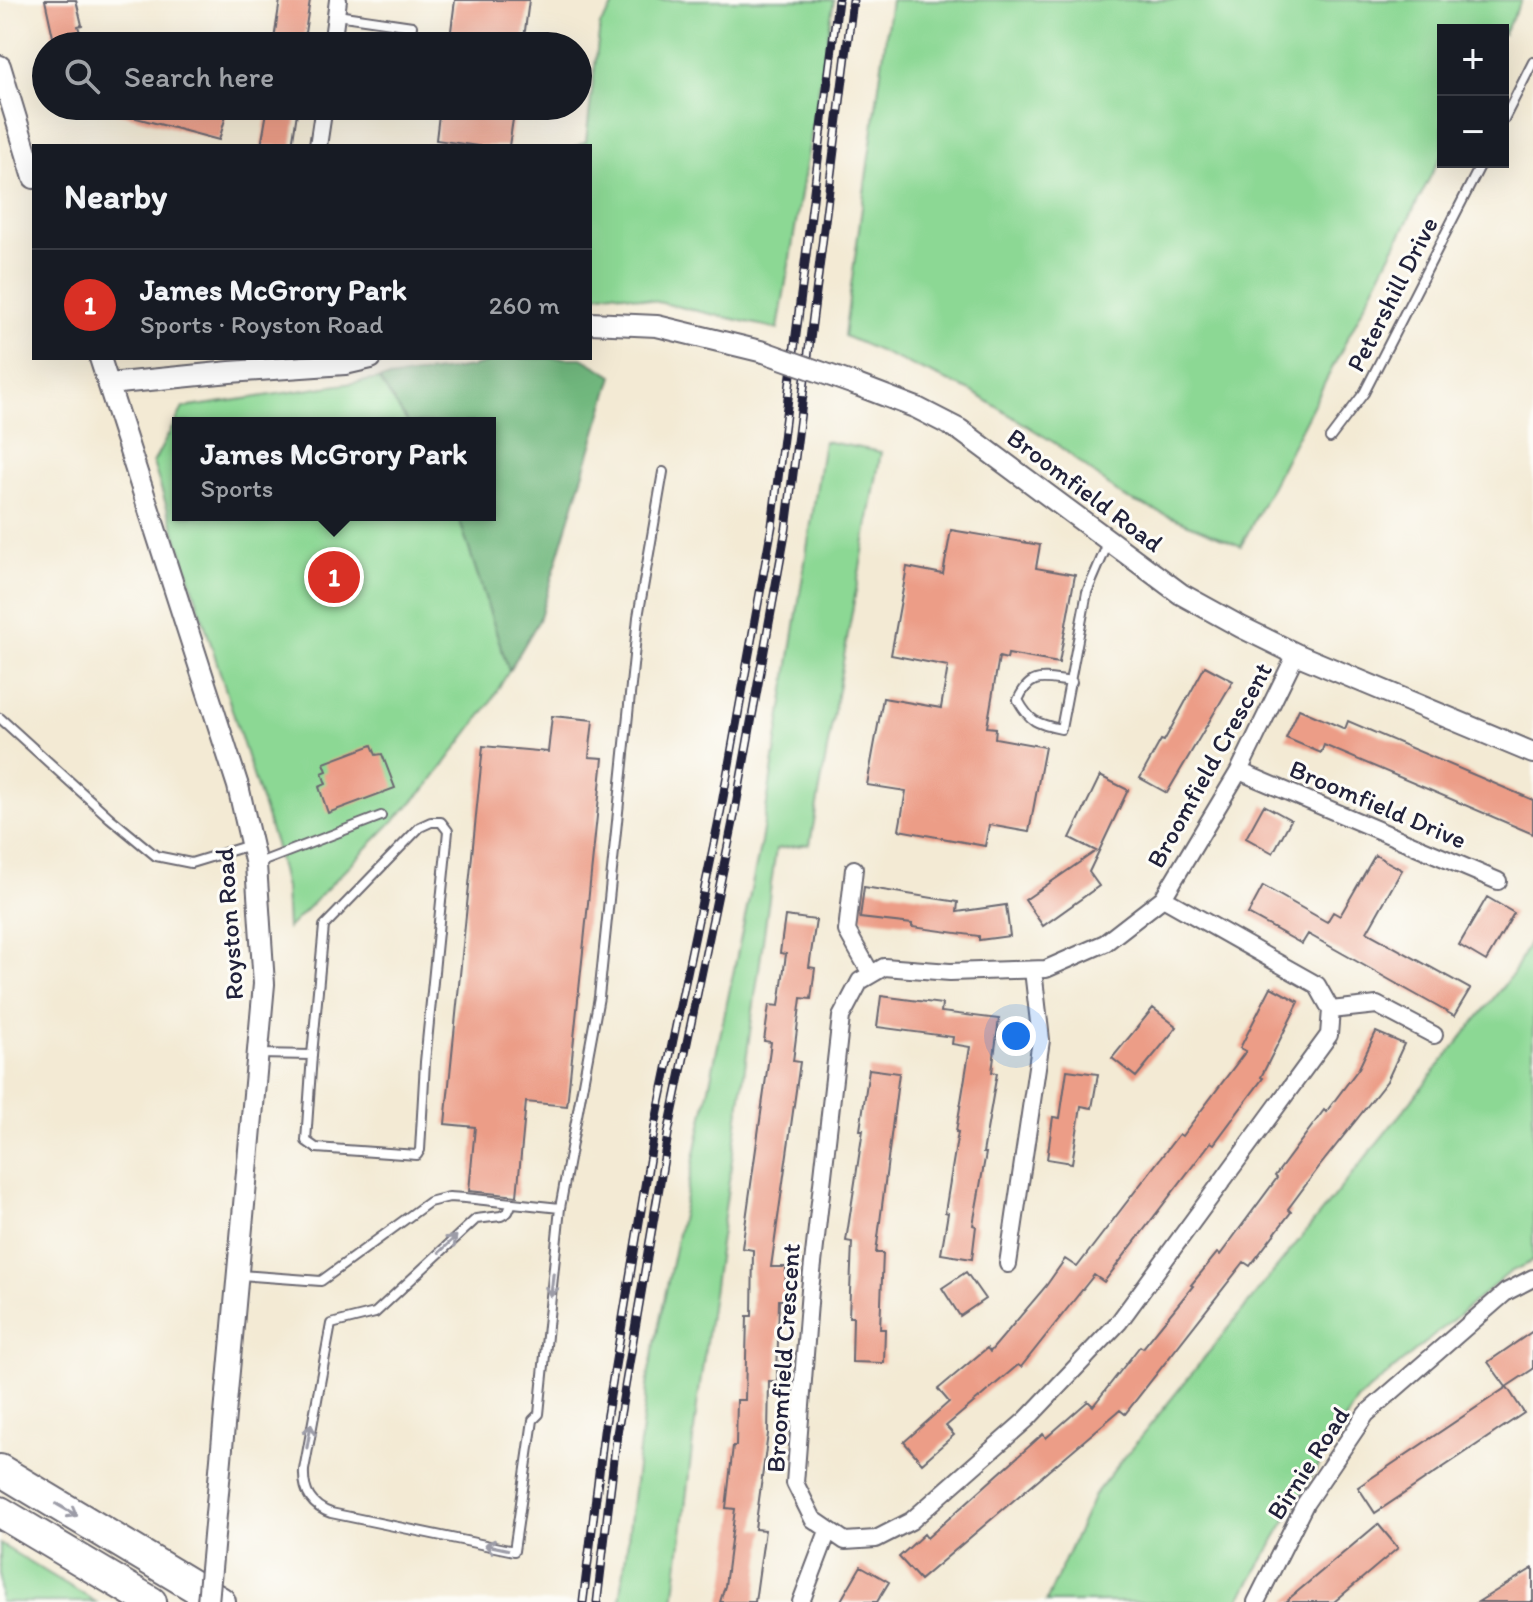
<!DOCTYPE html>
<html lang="en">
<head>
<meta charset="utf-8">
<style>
  body { margin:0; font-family:Itim,sans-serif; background:#242831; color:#f1f3f6 }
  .controls { position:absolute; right:24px; top:24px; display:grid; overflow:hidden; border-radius:0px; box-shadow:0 8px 32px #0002 }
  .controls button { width:72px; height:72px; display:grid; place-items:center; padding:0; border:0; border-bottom:2px solid #363941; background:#171b24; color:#f1f3f6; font:40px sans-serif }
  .you { position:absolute; left:1016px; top:1036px; width:28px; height:28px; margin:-20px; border:6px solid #fff; border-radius:50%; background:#1a73e8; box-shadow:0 0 0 12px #1a73e833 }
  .badge { display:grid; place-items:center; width:52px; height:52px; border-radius:50%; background:#d93025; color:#fff; font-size:26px; font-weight:700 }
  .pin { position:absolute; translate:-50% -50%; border:4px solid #fff; box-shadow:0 2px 8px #0006 }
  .popup { position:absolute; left:172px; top:417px; width:324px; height:104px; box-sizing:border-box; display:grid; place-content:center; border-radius:0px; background:#171b24; filter:drop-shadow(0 2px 6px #0005); font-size:26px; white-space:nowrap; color:#9ea1a6 }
  .popup b { font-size:30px; color:#f1f3f6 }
  .popup::after { content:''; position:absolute; left:50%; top:100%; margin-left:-16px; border:16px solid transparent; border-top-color:#171b24 }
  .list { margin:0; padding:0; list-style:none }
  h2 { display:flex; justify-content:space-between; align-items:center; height:104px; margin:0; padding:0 32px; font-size:34px }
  h2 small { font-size:26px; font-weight:400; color:#9ea1a6 }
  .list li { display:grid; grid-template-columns:52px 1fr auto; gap:24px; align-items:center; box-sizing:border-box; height:112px; padding:0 32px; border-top:2px solid #363941 }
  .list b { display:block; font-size:30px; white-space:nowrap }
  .list p { margin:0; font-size:26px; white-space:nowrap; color:#9ea1a6 }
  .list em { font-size:26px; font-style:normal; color:#9ea1a6 }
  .icon { flex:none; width:44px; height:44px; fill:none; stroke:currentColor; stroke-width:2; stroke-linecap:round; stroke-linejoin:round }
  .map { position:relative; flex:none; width:1533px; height:1602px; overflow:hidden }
  .search { position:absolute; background:#171b24; box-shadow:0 8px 32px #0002; left:32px; top:32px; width:560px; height:88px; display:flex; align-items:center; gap:20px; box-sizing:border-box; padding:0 28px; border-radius:44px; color:#9ea1a6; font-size:30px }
  .panel { position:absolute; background:#171b24; box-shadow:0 8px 32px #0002; left:32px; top:144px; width:560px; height:216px; border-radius:0px }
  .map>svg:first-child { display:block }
</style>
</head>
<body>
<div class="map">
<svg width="1533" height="1602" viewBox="0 0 1533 1602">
  <rect width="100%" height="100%" fill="#fdfcf7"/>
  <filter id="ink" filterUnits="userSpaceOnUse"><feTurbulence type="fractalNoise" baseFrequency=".0125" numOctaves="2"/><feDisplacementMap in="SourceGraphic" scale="16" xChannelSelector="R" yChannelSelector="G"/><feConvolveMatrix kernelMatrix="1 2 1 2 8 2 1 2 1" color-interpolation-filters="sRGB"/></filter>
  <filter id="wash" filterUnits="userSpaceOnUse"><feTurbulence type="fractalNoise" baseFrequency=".006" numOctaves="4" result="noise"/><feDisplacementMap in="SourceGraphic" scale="32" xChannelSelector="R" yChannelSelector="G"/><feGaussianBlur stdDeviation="1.8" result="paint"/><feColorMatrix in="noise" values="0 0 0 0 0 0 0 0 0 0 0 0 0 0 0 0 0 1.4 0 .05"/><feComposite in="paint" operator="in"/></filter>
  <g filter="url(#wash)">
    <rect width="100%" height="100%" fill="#f3ead4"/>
    <path fill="#8cd894" stroke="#577d68" stroke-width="2" d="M 618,0 L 834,0 L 778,329 L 613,292 L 590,296 L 590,146 L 577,146 L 586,141 L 600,25 Z
      M 891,0 L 1522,0 L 1503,35 L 1503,30 L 1443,30 L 1443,152 L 1241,546 L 1123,497 L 1058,445 L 971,391 L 844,336 Z
      M 379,379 L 408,423 L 178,423 L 178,515 L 458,515 L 509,671 L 488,706 L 429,785 L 287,929 L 285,888 L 275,844 L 153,463 L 183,408 Z
      M 824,441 L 881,452 L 810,844 L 776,849 L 697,1406 L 674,1602 L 620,1602 L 649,1371 L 761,842 Z
      M 1533,935 L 1533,1261 L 1510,1272 L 1357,1400 L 1238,1602 L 1046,1602 L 1094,1495 L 1513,974 Z
      M 0,1544 L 96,1602 L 0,1602 Z"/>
    <path fill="#71b87e" stroke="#4a6d5c" stroke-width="2" d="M 505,358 L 582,358 L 613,376 L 539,620 L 509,671 L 458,515 L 490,515 L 490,423 L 408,423 L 379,379 L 472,367 Z"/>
    <g id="blocks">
      <path fill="#ec9d87" d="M 45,0 L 76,0 L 82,25 L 78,26 L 84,46 L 55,46 Z
        M 280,0 L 310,0 L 303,46 L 273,46 Z
        M 455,0 L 529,0 L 523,46 L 449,46 Z
        M 111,106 L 218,106 L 228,109 L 219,140 L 110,111 Z
        M 268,106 L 298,106 L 292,146 L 261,146 Z
        M 440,106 L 515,106 L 509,146 L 478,146 L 436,140 Z
        M 951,530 L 1040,545 L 1036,568 L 1075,575 L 1059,663 L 1008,654 L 1007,659 L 999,657 L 987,727 L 996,728 L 995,738 L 1045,747 L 1029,832 L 989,825 L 985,846 L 899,830 L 906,791 L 867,785 L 883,698 L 941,708 L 948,666 L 891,655 L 907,567 L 943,574 Z
        M 1205,666 L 1233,681 L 1167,793 L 1140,778 L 1161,740 L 1164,741 Z
        M 1299,709 L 1345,729 L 1348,721 L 1533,800 L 1533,834 L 1324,745 L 1321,753 L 1286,738 Z
        M 552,716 L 593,720 L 589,757 L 603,758 L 567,1106 L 526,1102 L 517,1196 L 469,1191 L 475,1127 L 445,1124 L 483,746 L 548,752 Z
        M 372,745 L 376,755 L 382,754 L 395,788 L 328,813 L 319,787 L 326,784 L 322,773 L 327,771 L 324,763 Z
        M 1100,776 L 1128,790 L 1089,872 L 1099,886 L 1043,926 L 1025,900 L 1096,851 L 1070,838 Z
        M 1264,805 L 1291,820 L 1273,853 L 1246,838 Z
        M 1375,855 L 1402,870 L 1367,932 L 1470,989 L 1454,1016 L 1308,934 L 1302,944 L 1248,914 L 1263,886 L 1327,922 L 1333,912 L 1340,916 Z
        M 864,887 L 958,902 L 957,912 L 1006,905 L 1010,936 L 979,940 L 979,936 L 912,927 L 912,924 L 860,918 Z
        M 1487,897 L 1514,913 L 1486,961 L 1459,945 Z
        M 785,916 L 816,920 L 809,967 L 815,968 L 811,999 L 801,998 L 793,1061 L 800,1062 L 771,1267 L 786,1267 L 785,1300 L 779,1300 L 777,1381 L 769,1381 L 768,1434 L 755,1529 L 765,1530 L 755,1602 L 720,1602 L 725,1586 L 735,1509 L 726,1508 L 733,1446 L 736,1446 L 737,1400 L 745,1400 L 747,1316 L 752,1316 L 753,1250 L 742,1248 L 771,1042 L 764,1041 L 769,1005 L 779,1006 L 786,954 L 780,953 Z
        M 1271,987 L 1299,1002 L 1261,1077 L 1263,1078 L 1214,1144 L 1211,1142 L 1104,1282 L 1094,1275 L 1021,1367 L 1018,1365 L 946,1426 L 954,1435 L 922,1463 L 904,1442 L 949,1402 L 938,1389 L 987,1348 L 990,1352 L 1046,1286 L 1065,1259 L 1077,1267 L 1179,1134 L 1182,1136 L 1246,1051 L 1240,1048 Z
        M 881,996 L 942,1004 L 941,1012 L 999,1019 L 992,1072 L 997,1073 L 983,1153 L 986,1153 L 973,1225 L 976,1226 L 972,1259 L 941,1254 L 948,1213 L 945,1212 L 958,1132 L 956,1132 L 970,1047 L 952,1044 L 953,1037 L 877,1027 Z
        M 1153,1008 L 1177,1027 L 1136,1077 L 1112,1058 Z
        M 1376,1032 L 1404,1044 L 1387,1081 L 1319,1167 L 1288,1209 L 1291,1212 L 1250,1266 L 1244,1262 L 1125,1414 L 1120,1410 L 920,1580 L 899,1557 L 924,1534 L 927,1538 L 1043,1434 L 1046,1438 L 1088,1401 L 1093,1406 L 1140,1346 L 1143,1348 L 1193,1286 L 1191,1285 L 1217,1253 L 1220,1255 L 1277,1178 L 1275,1176 L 1324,1110 L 1326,1112 L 1359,1068 Z
        M 869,1069 L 899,1073 L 876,1253 L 883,1253 L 880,1329 L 885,1329 L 884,1363 L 852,1362 L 853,1317 L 849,1317 L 852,1242 L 846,1241 L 863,1130 L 860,1130 Z
        M 1067,1070 L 1098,1074 L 1092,1108 L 1081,1106 L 1072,1163 L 1047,1159 L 1053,1117 L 1060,1118 Z
        M 966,1272 L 985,1299 L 960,1316 L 942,1288 Z
        M 1533,1331 L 1533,1369 L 1506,1387 L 1488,1362 Z
        M 1507,1387 L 1524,1413 L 1375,1513 L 1358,1487 Z
        M 1378,1524 L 1398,1548 L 1334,1602 L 1285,1602 Z
        M 861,1566 L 889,1582 L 877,1602 L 840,1602 Z
        M 1533,1568 L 1533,1602 L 1478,1602 Z"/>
    </g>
  </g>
  <g filter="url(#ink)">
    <use href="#blocks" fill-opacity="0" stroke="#6b6871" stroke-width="2"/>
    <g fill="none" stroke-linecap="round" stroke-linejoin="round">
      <g stroke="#6b6871" stroke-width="12">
        <path id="service" d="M 337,15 L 412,26 L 409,46
          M 1503,121 L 1533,62
          M 1330,438 L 1364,393 L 1482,162
          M 1072,682 C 1044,679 1031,671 1018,700 C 1030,722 1037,724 1061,729 L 1087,592 L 1109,541
          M 0,718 L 110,818 L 156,856 L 191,863 L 250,845
          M 256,864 L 381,816
          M 258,1054 L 312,1055 L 306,1141 L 316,1148 L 417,1155 L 420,1150 L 425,1062 L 448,831 L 441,822 L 431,822 L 420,827 L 324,926 L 312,1055
          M 512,1203 L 508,1212 L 501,1216 L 476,1219 L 375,1313 L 331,1324 L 304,1470 C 303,1492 311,1506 331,1513 L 514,1551 L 533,1420 L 539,1414 L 560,1208 L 599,997 L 638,617 L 663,472
          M 240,1275 L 321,1281 L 429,1202 L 449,1197 L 465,1198 L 560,1208"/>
      </g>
      <g stroke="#6b6871" stroke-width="20">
        <path id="minor" d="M 332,46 L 338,0
          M 318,146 L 324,106
          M 1239,771 L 1498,881
          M 854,869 L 847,931 L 871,974
          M 1163,898 L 1317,985 L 1331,1010 L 1329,1035 L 1119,1322 L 1027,1419 L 911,1521 L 876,1539 L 845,1541 L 813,1519 L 795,1483 L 810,1290 L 841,1017 L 860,981 L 884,967 L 950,972 L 1046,969 L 1105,943 L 1163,898 L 1239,771 L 1296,654
          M 1331,1010 L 1377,1005 L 1434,1035
          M 1008,1264 L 1041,1040 L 1033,970
          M 801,1602 L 828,1531
          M 1256,1602 L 1305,1504 L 1366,1414 L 1506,1292 L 1533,1278"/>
      </g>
      <g stroke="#6b6871" stroke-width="24">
        <path id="tertiary" d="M 0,66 L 34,178
          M 590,323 L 657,326 L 764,352
          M 100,358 L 238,786 L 256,865 L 264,984 L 218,1492
          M 109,384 L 230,372 L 345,364 L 371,358
          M 857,385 L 917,408 L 960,430 L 1181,594 L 1241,627 L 1296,654 L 1533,753"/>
      </g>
      <g stroke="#6b6871" stroke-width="34">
        <path id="motorway" d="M 0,1470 L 220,1602
          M 0,1512 L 151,1602"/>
      </g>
      <use href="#service" stroke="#fff" stroke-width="8"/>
      <use href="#minor" stroke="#fff" stroke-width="16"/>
      <use href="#tertiary" stroke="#fff" stroke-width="20"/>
      <use href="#motorway" stroke="#fff" stroke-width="30"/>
      <g stroke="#22223b" stroke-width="9">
        <path id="rail" d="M 583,1602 L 604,1432 L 655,1126 L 719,820 L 772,526 L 838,0
          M 597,1602 L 617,1434 L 669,1129 L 733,822 L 786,529 L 853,0"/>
      </g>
      <use href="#rail" stroke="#fdfcf7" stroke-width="6" stroke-dasharray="18" stroke-linecap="butt"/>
      <g stroke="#6b6871" stroke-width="24" stroke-linecap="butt">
        <path id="tertiary-bridge" d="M 764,352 L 857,385
          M 208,1602 L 218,1492"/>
      </g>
      <use href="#tertiary-bridge" stroke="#fff" stroke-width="20"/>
    </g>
    <defs><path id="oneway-shaft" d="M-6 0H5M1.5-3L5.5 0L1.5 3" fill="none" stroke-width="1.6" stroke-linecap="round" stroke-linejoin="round" transform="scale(2)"/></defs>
    <g stroke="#9c9ca7">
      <use href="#oneway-shaft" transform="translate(448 1244) rotate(-44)"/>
      <use href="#oneway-shaft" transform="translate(552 1285) rotate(96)"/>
      <use href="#oneway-shaft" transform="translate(309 1436) rotate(-80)"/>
      <use href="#oneway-shaft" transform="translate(67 1510) rotate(30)"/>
      <use href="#oneway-shaft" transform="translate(496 1547) rotate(-168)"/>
    </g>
  </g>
  <g text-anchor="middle" stroke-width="6" stroke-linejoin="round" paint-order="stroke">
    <g font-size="26" fill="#22223b" stroke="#fdfcf7">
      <text transform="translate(1392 294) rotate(-63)" y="9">Petershill Drive</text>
      <text transform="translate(1085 490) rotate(37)" y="9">Broomfield Road</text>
      <text transform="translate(1209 765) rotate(-61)" y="9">Broomfield Crescent</text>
      <text transform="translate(1378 804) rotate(23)" y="9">Broomfield Drive</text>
      <text transform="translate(229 924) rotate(-94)" y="9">Royston Road</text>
      <text transform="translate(783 1358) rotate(-86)" y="9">Broomfield Crescent</text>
      <text transform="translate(1308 1463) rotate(-57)" y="9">Birnie Road</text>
    </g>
  </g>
</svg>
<div class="controls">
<button>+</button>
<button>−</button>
</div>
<div class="you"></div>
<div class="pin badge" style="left:334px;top:577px">1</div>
<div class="popup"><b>James McGrory Park</b>Sports</div>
<div class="search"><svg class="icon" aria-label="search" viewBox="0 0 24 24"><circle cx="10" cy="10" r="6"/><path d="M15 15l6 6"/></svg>Search here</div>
<section class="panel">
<h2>Nearby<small></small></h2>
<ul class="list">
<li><span class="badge">1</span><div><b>James McGrory Park</b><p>Sports · Royston Road</p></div><em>260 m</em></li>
</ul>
</section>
</div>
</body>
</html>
